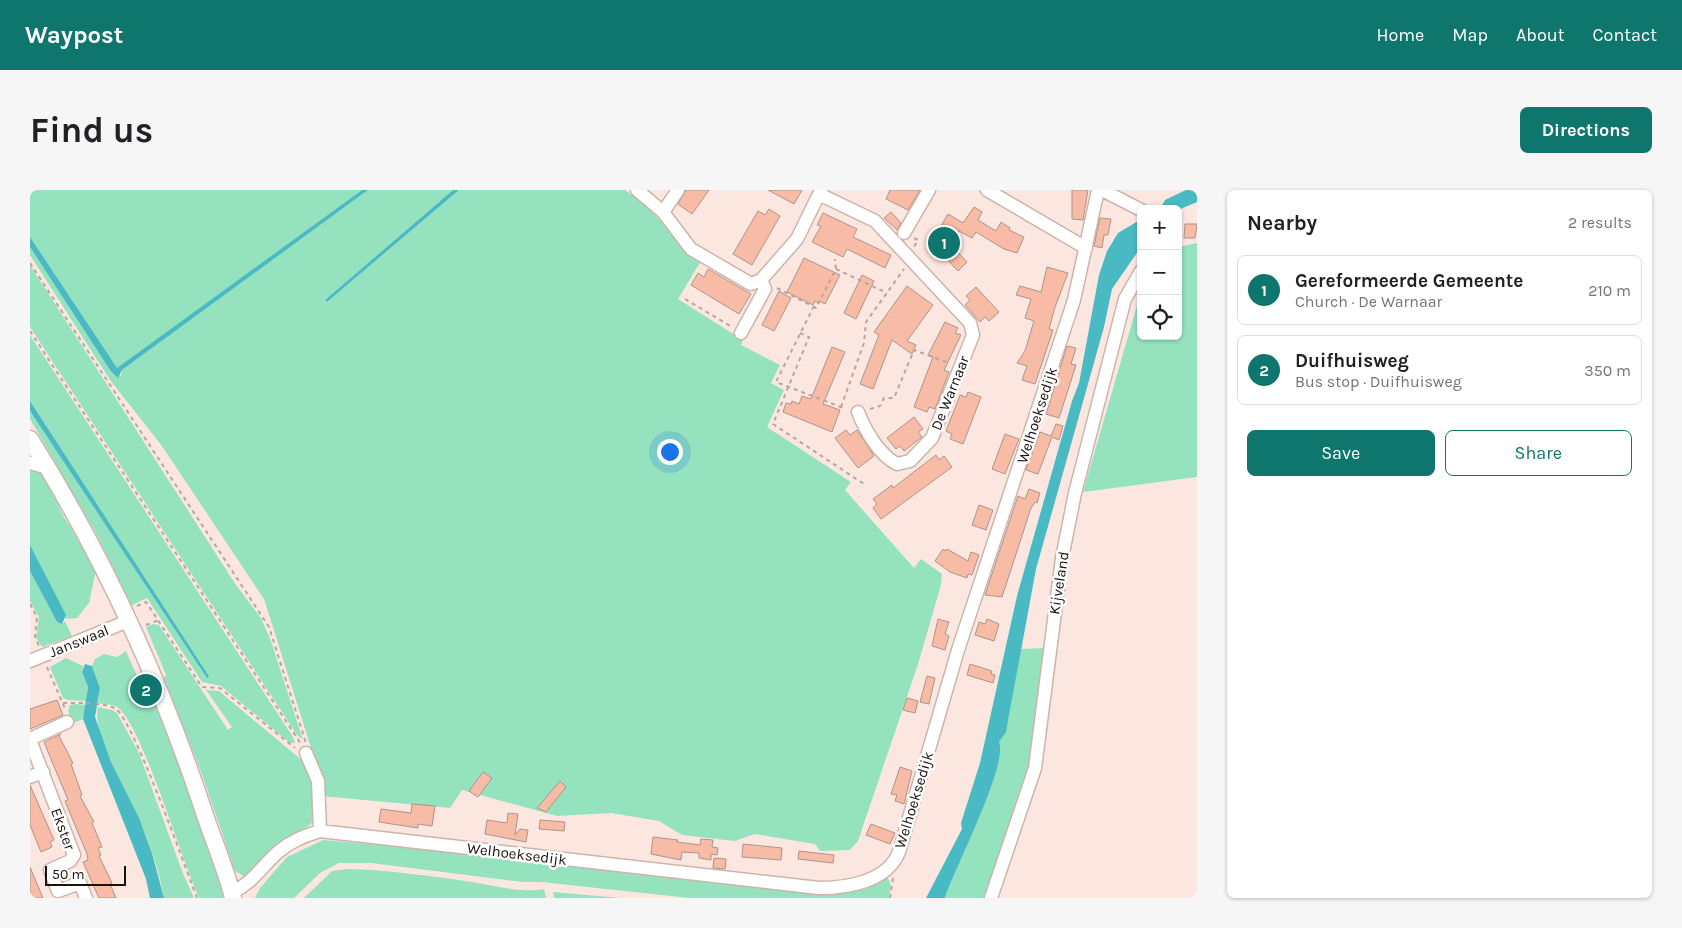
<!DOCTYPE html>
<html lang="en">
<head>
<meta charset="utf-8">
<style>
  body { margin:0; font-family:Karla,sans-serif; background:#f6f6f6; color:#202124 }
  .controls { position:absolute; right:15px; top:15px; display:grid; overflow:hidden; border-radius:8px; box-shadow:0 1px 4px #0004 }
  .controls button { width:45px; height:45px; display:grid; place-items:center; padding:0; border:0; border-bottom:1px solid #e0e0e0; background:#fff; color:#202124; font:25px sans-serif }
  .scale { position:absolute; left:15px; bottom:12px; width:81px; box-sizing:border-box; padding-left:5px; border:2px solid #1a110e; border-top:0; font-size:14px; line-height:18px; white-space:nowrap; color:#1a110e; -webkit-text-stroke:4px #fff; paint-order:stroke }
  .you { position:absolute; left:639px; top:261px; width:18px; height:18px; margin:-12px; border:4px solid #fff; border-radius:50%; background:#1a73e8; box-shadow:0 0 0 8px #1a73e833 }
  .badge { display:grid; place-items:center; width:32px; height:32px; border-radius:50%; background:#0f766e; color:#fff; font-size:16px; font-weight:700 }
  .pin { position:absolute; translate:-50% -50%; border:2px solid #fff; box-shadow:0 1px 5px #0006 }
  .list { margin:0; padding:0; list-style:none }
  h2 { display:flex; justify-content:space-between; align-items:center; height:65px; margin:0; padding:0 20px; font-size:21px }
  h2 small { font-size:16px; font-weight:400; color:#757577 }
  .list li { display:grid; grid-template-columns:32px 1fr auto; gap:15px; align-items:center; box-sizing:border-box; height:70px; margin:0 10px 10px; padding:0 10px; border:1px solid #e0e0e0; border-radius:8px }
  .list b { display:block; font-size:19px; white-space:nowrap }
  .list p { margin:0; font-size:16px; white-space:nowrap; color:#757577 }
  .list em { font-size:16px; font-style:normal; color:#757577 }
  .actions { display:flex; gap:10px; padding:15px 20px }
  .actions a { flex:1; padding:11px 0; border:1px solid #0f766e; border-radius:8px; text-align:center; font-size:18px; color:#0f766e }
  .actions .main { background:#0f766e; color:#fff }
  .icon { flex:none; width:28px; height:28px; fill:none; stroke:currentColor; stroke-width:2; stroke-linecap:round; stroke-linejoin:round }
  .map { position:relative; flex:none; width:1167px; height:708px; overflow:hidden; border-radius:8px }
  header { display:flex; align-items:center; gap:30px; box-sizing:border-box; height:70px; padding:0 25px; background:#0f766e; color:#fff }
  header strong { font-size:24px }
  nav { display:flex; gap:28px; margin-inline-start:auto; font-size:18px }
  .intro { display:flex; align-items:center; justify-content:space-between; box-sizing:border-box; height:120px; padding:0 30px }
  h1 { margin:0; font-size:35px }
  .button { padding:12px 22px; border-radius:8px; background:#0f766e; color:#fff; font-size:18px; font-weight:700 }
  main { display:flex; gap:30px; padding:0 30px }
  aside { flex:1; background:#fff; border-radius:8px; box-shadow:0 1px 4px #0004 }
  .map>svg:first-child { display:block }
</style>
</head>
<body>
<header>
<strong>Waypost</strong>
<nav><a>Home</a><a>Map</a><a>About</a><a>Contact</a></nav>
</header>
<div class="intro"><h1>Find us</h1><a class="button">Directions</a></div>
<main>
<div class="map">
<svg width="1167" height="708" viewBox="0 0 1167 708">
  <rect width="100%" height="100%" fill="#fce7e0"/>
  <path fill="#94e3be" d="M 0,0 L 332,0 L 87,179 L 0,47 Z
    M 338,0 L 423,0 L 295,110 L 297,112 L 429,0 L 595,0 L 618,17 L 657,61 L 671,71 L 648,109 L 713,150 L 711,155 L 750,175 L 741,193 L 754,200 L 737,237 L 821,292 L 815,300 L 884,378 L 891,369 L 912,384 L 911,395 L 888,474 L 828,651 L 820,660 L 790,661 L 785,654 L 725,644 L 705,651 L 652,645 L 629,631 L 581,623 L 527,626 L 432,600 L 420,618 L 291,606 L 282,561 L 234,409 L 132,256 L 80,190 L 0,65 L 0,57 L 80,180 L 91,186 L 92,180 Z
    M 1167,53 L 1167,287 L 1053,302 L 1108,112 L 1111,108 L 1111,146 L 1148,146 L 1148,57 Z
    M 0,75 L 206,395 L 231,428 L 241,451 L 273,550 L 267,545 L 0,137 Z
    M 0,145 L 263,547 L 265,553 L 260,553 L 191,496 L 172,492 L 117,408 L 98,417 L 95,402 L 66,343 L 0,229 L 0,221 L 177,488 L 175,480 L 0,211 Z
    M 3,277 L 15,288 L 34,327 L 66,380 L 59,413 L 47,428 L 36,429 L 0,355 L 0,279 Z
    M 0,381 L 27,432 L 32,434 L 35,431 L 42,446 L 12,457 L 6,447 L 9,427 L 0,411 Z
    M 123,434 L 129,435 L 198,540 L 202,537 L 176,500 L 189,501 L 280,577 L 287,621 L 281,634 L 260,648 L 215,687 L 205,681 L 173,587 L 134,487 L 136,485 L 116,437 Z
    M 1014,458 L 1001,565 L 992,603 L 956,708 L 915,708 C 924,680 979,574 969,552 L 978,532 L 991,459 Z
    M 96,461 L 113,500 L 116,499 L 123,506 L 157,594 L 194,708 L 169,708 C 153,674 111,532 87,517 C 82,514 74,514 68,513 L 70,498 L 62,476 L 65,469 L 74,464 L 87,467 Z
    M 36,468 L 53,476 L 52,482 L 58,497 L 56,511 L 38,510 L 33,508 L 20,477 Z
    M 45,514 L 56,515 L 53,529 L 43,533 L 38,521 L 40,515 Z
    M 68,517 L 82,520 L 87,523 L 109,563 L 152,681 L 164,708 L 134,708 C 129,680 120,653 108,628 C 97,602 61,543 68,517 Z
    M 293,650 L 372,657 L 800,705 L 836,699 L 853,688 L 858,688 L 861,695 L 859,708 L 660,708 L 511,692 L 493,692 L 341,673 L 309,673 L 290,683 L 264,708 L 225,708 L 230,698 L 257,667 Z
    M 317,679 C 359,680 401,686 442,692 C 467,696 489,703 514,699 L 516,708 L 274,708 L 302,681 Z
    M 523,702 L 591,708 L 524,708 Z"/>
  <path fill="#49bac3" d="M 332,0 L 338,0 L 92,180 L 88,188 L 80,180 L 0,57 L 0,47 L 87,178 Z
    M 423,0 L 429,0 L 297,112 L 295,110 Z
    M 1156,0 L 1167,0 L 1167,12 L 1148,20 L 1131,17 L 1135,10 Z
    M 1110,30 L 1111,57 L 1082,99 L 1074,137 L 1006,379 L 976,542 L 969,552 C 979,574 924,680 915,708 L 896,708 L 932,639 L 931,633 L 950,573 L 987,406 L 1042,211 L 1049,193 L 1069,85 L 1077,61 L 1088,43 Z
    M 0,211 L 175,480 L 179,487 L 177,488 L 0,221 Z
    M 0,355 L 36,425 L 32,434 L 27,432 L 0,381 Z
    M 55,474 L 62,476 L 70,498 L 65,527 L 81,572 L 109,628 L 122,663 L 134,708 L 120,708 L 116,689 L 53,529 L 58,497 L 52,482 Z"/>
  <path fill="#f8bca6" stroke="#ab948b" d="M 656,0 L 679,0 L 662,24 L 648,14 Z
    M 738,0 L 772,0 L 764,14 Z
    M 860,0 L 890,0 L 878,20 L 856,9 Z
    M 1042,0 L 1058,0 L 1053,30 L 1042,29 Z
    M 944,17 L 952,22 L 948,30 L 966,41 L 971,32 L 980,38 L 979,40 L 994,47 L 987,63 L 974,59 L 946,42 L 942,48 L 929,41 L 921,55 L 937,72 L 928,81 L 911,63 L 913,61 L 904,56 L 907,50 L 904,48 L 918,24 L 933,33 Z
    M 739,19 L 750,26 L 722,75 L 703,64 L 728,21 L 735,25 Z
    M 861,22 L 871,33 L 867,40 L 854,28 Z
    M 793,23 L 827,39 L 823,47 L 861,65 L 855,78 L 817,59 L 813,67 L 782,52 L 791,36 L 787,35 Z
    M 1070,28 L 1081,29 L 1078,45 L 1074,45 L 1072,58 L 1064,56 Z
    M 1155,34 L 1167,34 L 1165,48 L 1154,48 Z
    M 774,68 L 810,85 L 795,114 L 789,111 L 788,113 L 785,111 L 783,115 L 757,102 Z
    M 1017,77 L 1038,83 L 1025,117 L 1019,139 L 1023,140 L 1005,194 L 992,190 L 997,176 L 987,173 L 995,161 L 1004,131 L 995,128 L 1001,109 L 986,105 L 990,96 L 1011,102 Z
    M 678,79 L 721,104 L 709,124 L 661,95 L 668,83 L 674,87 Z
    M 832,85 L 844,91 L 826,129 L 814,123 Z
    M 877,96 L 903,115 L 877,151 L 886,155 L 882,164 L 862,150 L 843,199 L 830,194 L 849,145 L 844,142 Z
    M 946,97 L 969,122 L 959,131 L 955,127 L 950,132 L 935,115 L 940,110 L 936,106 Z
    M 749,101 L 761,108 L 744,141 L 732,135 Z
    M 915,132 L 928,138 L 925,143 L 931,145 L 914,180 L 919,182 L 905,219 L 899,217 L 897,222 L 884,217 L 903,167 L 898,165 Z
    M 1037,156 L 1046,158 L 1041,174 L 1046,175 L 1029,228 L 1016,224 Z
    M 802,157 L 815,162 L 793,214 L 810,220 L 802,242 L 753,222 L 756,213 L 761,214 L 762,211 L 769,214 L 772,206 L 781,209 Z
    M 938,202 L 951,207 L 933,254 L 920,249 L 922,244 L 916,241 L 930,205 L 936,207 Z
    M 884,227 L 893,239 L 888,242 L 892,247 L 874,261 L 870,256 L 866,259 L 857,248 Z
    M 1026,234 L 1033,236 L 1029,250 L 1022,247 L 1008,284 L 996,280 L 1010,242 L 1021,246 Z
    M 816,240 L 820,245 L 827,240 L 844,266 L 828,278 L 805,248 Z
    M 975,244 L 989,249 L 975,284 L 962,279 Z
    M 906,265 L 909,270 L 914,266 L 922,277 L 851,329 L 843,318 L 847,314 L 843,309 L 862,295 L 863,298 Z
    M 999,299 L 1010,303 L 1007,313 L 1005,312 L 1001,318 L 972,407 L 955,405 L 988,306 L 995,309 Z
    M 949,315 L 963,320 L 956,340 L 942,335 Z
    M 913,359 L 915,361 L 917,359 L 938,371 L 941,362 L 949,365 L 942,385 L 938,384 L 937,388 L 920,382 L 905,371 Z
    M 908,429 L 919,432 L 915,444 L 919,446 L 915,460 L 902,456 Z
    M 957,429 L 969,434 L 964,451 L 945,445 L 949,432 L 955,434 Z
    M 940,474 L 962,481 L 961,484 L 965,485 L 963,493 L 937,485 Z
    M 897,486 L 905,488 L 899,514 L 890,512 Z
    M 877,508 L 888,511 L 885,523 L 873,520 Z
    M 27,510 L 33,525 L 0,539 L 0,519 Z
    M 31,544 L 29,546 L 43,573 L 41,574 L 52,605 L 50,606 L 64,632 L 62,633 L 72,657 L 68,658 L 71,665 L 69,666 L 82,693 L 80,694 L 86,708 L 69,708 L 53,672 L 58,670 L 57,664 L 35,611 L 38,610 L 14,552 Z
    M 870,577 L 882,581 L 874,614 L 865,611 L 867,605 L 861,604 Z
    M 453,582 L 462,588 L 448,607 L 439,601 Z
    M 530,591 L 536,597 L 516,622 L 507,618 Z
    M 0,595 L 24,650 L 20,652 L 22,657 L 11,662 L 0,635 Z
    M 382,614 L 405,616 L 402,636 L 388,634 L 388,638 L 349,632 L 351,619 L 381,623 Z
    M 478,623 L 488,624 L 485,645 L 490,639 L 498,640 L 496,652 L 455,644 L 457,630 L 477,633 Z
    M 510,630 L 535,632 L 534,641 L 509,639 Z
    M 841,634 L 865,643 L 860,654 L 836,645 Z
    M 623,647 L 648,650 L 647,652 L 670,655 L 671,649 L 683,650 L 682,657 L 688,658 L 687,665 L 681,664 L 681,670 L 669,668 L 669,663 L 652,662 L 651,670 L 621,664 Z
    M 713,654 L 752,658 L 751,670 L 712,667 Z
    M 769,661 L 804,665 L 803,673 L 768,669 Z
    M 684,668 L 696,669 L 695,679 L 683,678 Z
    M 0,677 L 13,708 L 0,708 Z"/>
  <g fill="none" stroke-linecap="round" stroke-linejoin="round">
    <g stroke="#ccb4ab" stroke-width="15">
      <path id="minor" d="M 607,0 L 633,22 L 661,59 L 721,94 L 731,90
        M 957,0 L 1056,58
        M 1072,0 L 1111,20
        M 789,4 L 845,31 L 940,133 L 943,145 L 902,248 L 880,271 L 867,274 C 849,265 835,240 828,222
        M 633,22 L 648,0
        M 874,43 L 899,0
        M 711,143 L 735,99 L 731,90 L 767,49 L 791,0
        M 0,273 L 18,278
        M 0,471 L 98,431
        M 0,549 L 37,532
        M 0,550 L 44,665 L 40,671 L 20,680 L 28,701 L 50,693 L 56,708
        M 276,563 L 288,591 L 290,641
        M 0,587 L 13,582
        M 202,702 C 222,694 232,676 248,662 C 261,651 274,646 290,641 L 789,698 C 817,698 857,692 869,662 L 928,460 L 1044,110 L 1068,0
        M 961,708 L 1005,578 L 1032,368 L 1045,303 L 1095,109 L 1111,81"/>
    </g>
    <g stroke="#ccb4ab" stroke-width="19">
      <path id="major" d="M 0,249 C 73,365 131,492 174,622 C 183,650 196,679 203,708"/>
    </g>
    <path stroke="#b7a6a0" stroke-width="2" stroke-dasharray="4 4" stroke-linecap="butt" d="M 884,48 L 888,50 L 884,57
      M 0,73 L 239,437 L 276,553
      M 806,79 L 857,103
      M 747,98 L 786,118 L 806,79 L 805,69
      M 655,109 L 702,137
      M 784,116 L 746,192 L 816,219
      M 0,141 L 271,554
      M 770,143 L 779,147 L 743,234 L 834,294
      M 811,217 L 834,153 L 836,132 L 874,79
      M 840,219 L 850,216 L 854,208 L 864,208 L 884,160 L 919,173
      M 0,414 L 7,427 L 5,446 L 9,456
      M 107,416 L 116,412 L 172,497 L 190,498 L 265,558
      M 116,435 L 129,430
      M 17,477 L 36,521
      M 33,513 C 45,513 76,512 86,519 C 104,532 155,677 167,708
      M 860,708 L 863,688"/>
    <use href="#minor" stroke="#fff" stroke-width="12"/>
    <use href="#major" stroke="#fff" stroke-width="16"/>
  </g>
  <g text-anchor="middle" stroke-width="5" stroke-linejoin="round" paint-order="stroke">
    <g font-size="15" fill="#1a110e" stroke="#fff">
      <text transform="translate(920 203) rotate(-68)" y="5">De Warnaar</text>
      <text transform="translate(1007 225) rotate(-72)" y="5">Welhoeksedijk</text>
      <text transform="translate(1029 393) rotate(-81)" y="5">Kijveland</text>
      <text transform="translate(49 451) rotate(-22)" y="5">Janswaal</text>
      <text transform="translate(884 610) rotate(-73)" y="5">Welhoeksedijk</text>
      <text transform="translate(33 639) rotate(70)" y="5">Ekster</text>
      <text transform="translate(487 664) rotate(7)" y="5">Welhoeksedijk</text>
    </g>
  </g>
</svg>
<div class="controls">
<button>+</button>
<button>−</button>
<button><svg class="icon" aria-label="locate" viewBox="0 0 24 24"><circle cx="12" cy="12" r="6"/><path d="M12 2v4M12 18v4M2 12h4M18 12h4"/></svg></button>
</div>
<div class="scale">50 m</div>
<div class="you"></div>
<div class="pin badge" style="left:914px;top:53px">1</div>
<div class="pin badge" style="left:116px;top:500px">2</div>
</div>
<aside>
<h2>Nearby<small>2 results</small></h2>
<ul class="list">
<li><span class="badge">1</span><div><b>Gereformeerde Gemeente</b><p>Church · De Warnaar</p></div><em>210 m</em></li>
<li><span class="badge">2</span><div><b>Duifhuisweg</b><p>Bus stop · Duifhuisweg</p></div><em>350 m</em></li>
</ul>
<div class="actions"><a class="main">Save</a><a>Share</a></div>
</aside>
</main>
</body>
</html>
